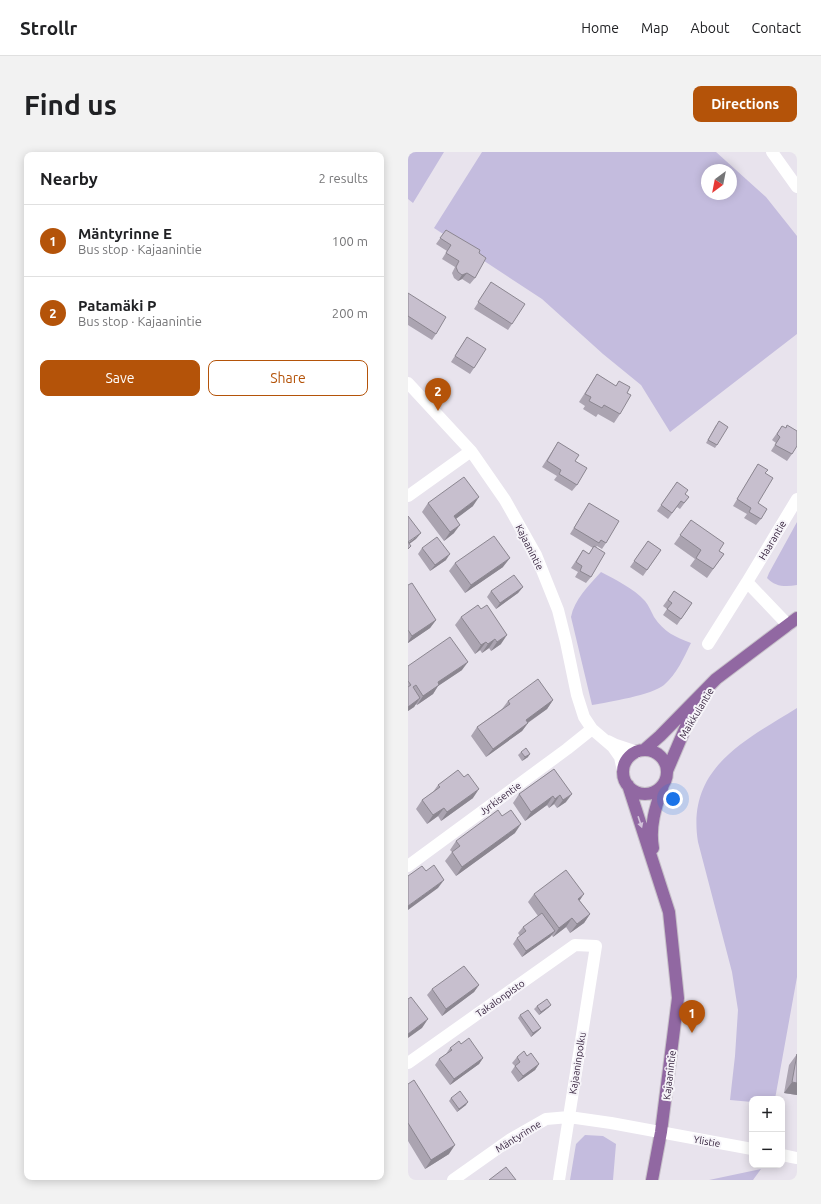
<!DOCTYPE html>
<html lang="en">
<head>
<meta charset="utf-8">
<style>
  body { margin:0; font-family:Ubuntu,sans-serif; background:#f2f2f2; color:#202124 }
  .controls { position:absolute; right:12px; bottom:12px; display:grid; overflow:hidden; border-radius:8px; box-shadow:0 2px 10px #0003 }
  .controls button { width:36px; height:36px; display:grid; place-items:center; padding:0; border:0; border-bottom:1px solid #e0e0e0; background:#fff; color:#202124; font:20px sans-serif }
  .compass { position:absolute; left:293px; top:12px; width:36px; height:36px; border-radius:50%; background:#fff; box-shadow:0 2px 10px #0003; rotate:212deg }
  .you { position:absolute; left:265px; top:647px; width:14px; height:14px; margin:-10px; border:3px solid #fff; border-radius:50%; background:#1a73e8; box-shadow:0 0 0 6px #1a73e833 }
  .badge { display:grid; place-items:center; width:26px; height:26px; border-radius:50%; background:#b45309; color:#fff; font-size:13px; font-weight:700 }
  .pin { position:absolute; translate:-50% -33px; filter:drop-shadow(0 1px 2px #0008) }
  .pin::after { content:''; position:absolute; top:21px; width:14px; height:12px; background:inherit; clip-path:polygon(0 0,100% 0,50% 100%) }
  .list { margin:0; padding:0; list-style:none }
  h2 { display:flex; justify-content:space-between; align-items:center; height:52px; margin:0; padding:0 16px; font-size:17px }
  h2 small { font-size:13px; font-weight:400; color:#757577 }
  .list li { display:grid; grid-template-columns:26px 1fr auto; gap:12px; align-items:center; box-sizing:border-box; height:72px; padding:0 16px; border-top:1px solid #e0e0e0 }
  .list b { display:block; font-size:15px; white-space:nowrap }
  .list p { margin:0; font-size:13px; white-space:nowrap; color:#757577 }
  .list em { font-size:13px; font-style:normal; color:#757577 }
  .actions { display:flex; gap:8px; padding:12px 16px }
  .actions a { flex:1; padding:9px 0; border:1px solid #b45309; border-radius:8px; text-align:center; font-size:14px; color:#b45309 }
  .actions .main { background:#b45309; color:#fff }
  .map { position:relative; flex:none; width:389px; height:1028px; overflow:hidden; border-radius:8px }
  header { display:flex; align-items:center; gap:24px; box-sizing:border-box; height:56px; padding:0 20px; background:#fff; border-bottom:1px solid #e0e0e0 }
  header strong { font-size:19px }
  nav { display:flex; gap:22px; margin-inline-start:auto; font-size:14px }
  .intro { display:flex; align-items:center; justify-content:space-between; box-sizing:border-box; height:96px; padding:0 24px }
  h1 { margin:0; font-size:28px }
  .button { padding:10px 18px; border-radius:8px; background:#b45309; color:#fff; font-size:14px; font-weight:700 }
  main { display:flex; gap:24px; padding:0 24px }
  aside { flex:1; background:#fff; border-radius:8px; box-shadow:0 2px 10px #0003 }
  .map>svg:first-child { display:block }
</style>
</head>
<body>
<header>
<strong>Strollr</strong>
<nav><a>Home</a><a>Map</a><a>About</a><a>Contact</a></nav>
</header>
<div class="intro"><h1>Find us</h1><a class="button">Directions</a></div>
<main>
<aside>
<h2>Nearby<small>2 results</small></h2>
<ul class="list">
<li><span class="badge">1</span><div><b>Mäntyrinne E</b><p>Bus stop · Kajaanintie</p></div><em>100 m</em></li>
<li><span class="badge">2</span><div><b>Patamäki P</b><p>Bus stop · Kajaanintie</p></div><em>200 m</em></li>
</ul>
<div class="actions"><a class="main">Save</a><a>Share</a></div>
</aside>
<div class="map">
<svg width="389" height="1028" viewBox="0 0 389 1028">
  <rect width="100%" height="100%" fill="#e8e3ed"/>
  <path fill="#c4bcde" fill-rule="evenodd" d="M 0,0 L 36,0 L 5,51 L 0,47 Z
    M 74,0 L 308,0 L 358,45 L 389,84 L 389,182 L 262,280 L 233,233 L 195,202 L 134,147 L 26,76 ZM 299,18 L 323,18 L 323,42 L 299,42 Z
    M 389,370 L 389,433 C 378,435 367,435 359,426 L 361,421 Z
    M 193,420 C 208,428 225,436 237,449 C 241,454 243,459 246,465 C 256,480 267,485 283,491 C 276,505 269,522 256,533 C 244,543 201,550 184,553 L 163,465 C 166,448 181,433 193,420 Z
    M 389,556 L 389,825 L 367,947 L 344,947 L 344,950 L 322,948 L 327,904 L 330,858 L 324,820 L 290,690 C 278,616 336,589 389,556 Z
    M 177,983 L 195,984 L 208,992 L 205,1028 L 162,1028 L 168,992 Z
    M 353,1017 L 345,1028 L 301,1028 Z"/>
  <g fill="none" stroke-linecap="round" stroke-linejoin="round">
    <g stroke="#c7c1c9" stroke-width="14">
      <path id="major" d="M 236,598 L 252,584 L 308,527 L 389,466
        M215 620a22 22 0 1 1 44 0a22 22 0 1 1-44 0Z
        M 259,619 L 279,572 L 291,553
        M 220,633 L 261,760 L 270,846 L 253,980 L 244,1028
        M 245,696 C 241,674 248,654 255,633"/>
    </g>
    <path stroke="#fff" stroke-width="12" d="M 364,0 L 389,35
      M 0,231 L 63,299 L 97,348 L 128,403 L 150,458 L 158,490 L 169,543 L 176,565 L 184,577 L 205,595 L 212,605 L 215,619
      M 0,344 L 63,299
      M 380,473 L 339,430 L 389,347
      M 300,492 L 339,430
      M 200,589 L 208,593 L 229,600
      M 0,714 L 159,597 L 184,577
      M 0,911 L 167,793 L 188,794 L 151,1028
      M 374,1003 L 389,1006
      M 45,1028 L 103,987 L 138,967 L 161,965 L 203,971 L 344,997"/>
    <use href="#major" stroke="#9168a2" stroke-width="12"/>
  </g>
  <path fill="#aba4b1" d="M 38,78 L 67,126 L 62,132 L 54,127 L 50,129 L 46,126 L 44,121 L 47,115 L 34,107 L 39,99 L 28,92 Z
    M 83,130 L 104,172 L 100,178 L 66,157 Z
    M 0,141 L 28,182 L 24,188 L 0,173 Z
    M 59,185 L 66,216 L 62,222 L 43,210 Z
    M 189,222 L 208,234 L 211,229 L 219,241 L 212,262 L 206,271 L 190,262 L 188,265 L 175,257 L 177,254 L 171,250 Z
    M 308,273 L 309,293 L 307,296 L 298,291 Z
    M 374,274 L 384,302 L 379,309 L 363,299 L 368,291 L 364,288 Z
    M 150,290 L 167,309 L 169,333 L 164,339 L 146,328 L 149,324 L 134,315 Z
    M 350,312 L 357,321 L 350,351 L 353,367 L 348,373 L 336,366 L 339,362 L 325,354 Z
    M 269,330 L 277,342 L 281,345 L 272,357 L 269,355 L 260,367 L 249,359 Z
    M 20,351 L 65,354 L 48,366 L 46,381 L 36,389 L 14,360 Z
    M 181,351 L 198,391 L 194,397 L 189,394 L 188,395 L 183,425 L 178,431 L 167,425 L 170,420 L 163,416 L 175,398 L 181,402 L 185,396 L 162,382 Z
    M 283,368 L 311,399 L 316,402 L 299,426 L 282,414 L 287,407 L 266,392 Z
    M 240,389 L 253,398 L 235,424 L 222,415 Z
    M 14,396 L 38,408 L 22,419 L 10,402 Z
    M 47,411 L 95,415 L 57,441 L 41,419 Z
    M 0,433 L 28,468 L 22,476 L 0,491 Z
    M 115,435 L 110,441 L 88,457 L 79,445 L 83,439 Z
    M 266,439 L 284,451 L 269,473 L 255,463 L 259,457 L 255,454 Z
    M 53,465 L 93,492 L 83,499 L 81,496 L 74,501 L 72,498 L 67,502 L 47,473 Z
    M 0,514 L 54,518 L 30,534 L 25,542 L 9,553 L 8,552 L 6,555 L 0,559 Z
    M 145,548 L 139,557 L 120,571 L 114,579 L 78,605 L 63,584 L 69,575 L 94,557 L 100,549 Z
    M 113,600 L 120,605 L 114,609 L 110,603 Z
    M 146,617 L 158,650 L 149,656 L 146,652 L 141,656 L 139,653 L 117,669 L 105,651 L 111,642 Z
    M 30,633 L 65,646 L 33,669 L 30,664 L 19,672 L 8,657 L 14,648 L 25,640 Z
    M 107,681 L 48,724 L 37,709 L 44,700 L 42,698 L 48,689 Z
    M 126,742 L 172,749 L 182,762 L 176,771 L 162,781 L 158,775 L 145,785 L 144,783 L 142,785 L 114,805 L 105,792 L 109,786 L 112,784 L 110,781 L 115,775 L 130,764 L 120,750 Z
    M 71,833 L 66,840 L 34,864 L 19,843 L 24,837 Z
    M 143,853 L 140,856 L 131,863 L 126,857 L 129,854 Z
    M 112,863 L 133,876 L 130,879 L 123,885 L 110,866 Z
    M 53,892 L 75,906 L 71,912 L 42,933 L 27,913 L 31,907 L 38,902 L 42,896 Z
    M 389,902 L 389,943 L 376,941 L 381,913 Z
    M 119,904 L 131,912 L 127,918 L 110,930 L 103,920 L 107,914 L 104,911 L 109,905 Z
    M 0,932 L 41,1002 L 17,1017 L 0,989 Z
    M 43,946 L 58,953 L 49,960 L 41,949 Z"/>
  <path fill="#8b8690" d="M 59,121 L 54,127 L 50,129 L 54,123 Z
    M 71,345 L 65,354 L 40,373 L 46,364 Z
    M 52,373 L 46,381 L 36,389 L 42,380 Z
    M 13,381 L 8,387 L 0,393 L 0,391 Z
    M 42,402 L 38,408 L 22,419 L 27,413 Z
    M 102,406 L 95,415 L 57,441 L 63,433 Z
    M 115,435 L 110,441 L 88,457 L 92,451 Z
    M 28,468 L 22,476 L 0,491 L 0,490 L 4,484 Z
    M 99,483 L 93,492 L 83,499 L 89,490 Z
    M 87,487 L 81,496 L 74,501 L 80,492 Z
    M 78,490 L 72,498 L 67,502 L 73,493 Z
    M 60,510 L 54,518 L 30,534 L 25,542 L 9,553 L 15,544 L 30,530 Z
    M 12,546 L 6,555 L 0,559 L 0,555 Z
    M 145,548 L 139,557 L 112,576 L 118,568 Z
    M 120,571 L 114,579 L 78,605 L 85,597 Z
    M 122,602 L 120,605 L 114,609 L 117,605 Z
    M 71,637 L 65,646 L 33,669 L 39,660 Z
    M 164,642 L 158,650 L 149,656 L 155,648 Z
    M 152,643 L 146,652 L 141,656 L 147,647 Z
    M 145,644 L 139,653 L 117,669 L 123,660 Z
    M 36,656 L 30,664 L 19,672 L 25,663 Z
    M 113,672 L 107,681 L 48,724 L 54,715 Z
    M 36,728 L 30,736 L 0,758 L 0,754 Z
    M 176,742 L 170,751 L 170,747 Z
    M 182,762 L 176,771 L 162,781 L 169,772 Z
    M 164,766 L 158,775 L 145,785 L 151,776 Z
    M 147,779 L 142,785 L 114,805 L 118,799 Z
    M 71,833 L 66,840 L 34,864 L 38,857 Z
    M 143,853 L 140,856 L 131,863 L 133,860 Z
    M 20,867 L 14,876 L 0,886 L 0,882 Z
    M 133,876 L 130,879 L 123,885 L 125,881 Z
    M 75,906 L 71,912 L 42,933 L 46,927 Z
    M 131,912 L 127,918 L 110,930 L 115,924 Z
    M 384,930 L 389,931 L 389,943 L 376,941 Z
    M 60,950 L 58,953 L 49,960 L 51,957 Z
    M 47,993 L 41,1002 L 17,1017 L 23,1008 Z"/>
  <path fill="#c7bfce" stroke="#8b8690" d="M 38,78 L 72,98 L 71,101 L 78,106 L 67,126 L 59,121 L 54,123 L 50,120 L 48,115 L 51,109 L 38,101 L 43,93 L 32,86 Z
    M 83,130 L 117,152 L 104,172 L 70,150 Z
    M 0,141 L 38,165 L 28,182 L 0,164 Z
    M 59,185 L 78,197 L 66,216 L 47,204 Z
    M 189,222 L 208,234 L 211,229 L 222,235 L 219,241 L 223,243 L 212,262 L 196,253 L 194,256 L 181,249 L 183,245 L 177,242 Z
    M 311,269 L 320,275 L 309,293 L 300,288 Z
    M 379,273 L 389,279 L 389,294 L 384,302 L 367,293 L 372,285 L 369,282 L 374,274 L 378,276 Z
    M 150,290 L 171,303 L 167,309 L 179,316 L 169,333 L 151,322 L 153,318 L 139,309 Z
    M 350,312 L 360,318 L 357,321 L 365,326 L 350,351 L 359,357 L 353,367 L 341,360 L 343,356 L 329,347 Z
    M 56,325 L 71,345 L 46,364 L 52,373 L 42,380 L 20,351 Z
    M 269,330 L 280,338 L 277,342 L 281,345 L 276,351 L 273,349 L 264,361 L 253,353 Z
    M 181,351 L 211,369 L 198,391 L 193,388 L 191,391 L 166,376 Z
    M 0,364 L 13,381 L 0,390 L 3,394 L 0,397 Z
    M 283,368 L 316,391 L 311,399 L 316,402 L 305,417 L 288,406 L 293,398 L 272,383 Z
    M 86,384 L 102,406 L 63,433 L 47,411 Z
    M 29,385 L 42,402 L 27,413 L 14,396 Z
    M 240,389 L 253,398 L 239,418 L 226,409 Z
    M 186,394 L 197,401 L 183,425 L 172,419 L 174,414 L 168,410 L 175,398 L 181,402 Z
    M 106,423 L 115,435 L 92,451 L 83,439 Z
    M 4,431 L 28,468 L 4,484 L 0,478 L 0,433 Z
    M 266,439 L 284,451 L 273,467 L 259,457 L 264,451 L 260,448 Z
    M 70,453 L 73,457 L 79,453 L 99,483 L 89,490 L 87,487 L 80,492 L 78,490 L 73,493 L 53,465 Z
    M 42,485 L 60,510 L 30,530 L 31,533 L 15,544 L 8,533 L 5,535 L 12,546 L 0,555 L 0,535 L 3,533 L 0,529 L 0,514 Z
    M 130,527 L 145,548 L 118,568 L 120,571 L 85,597 L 69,575 L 102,552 L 100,549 Z
    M 118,596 L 122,602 L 117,605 L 113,600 Z
    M 146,617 L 164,642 L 155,648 L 152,643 L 147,647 L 145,644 L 123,660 L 111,642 Z
    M 50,618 L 56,625 L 60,622 L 71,637 L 39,660 L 36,656 L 25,663 L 14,648 L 32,635 L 30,633 Z
    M 90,658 L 94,664 L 103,658 L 113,672 L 54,715 L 44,700 L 52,694 L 48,689 Z
    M 26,713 L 36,728 L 0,754 L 0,724 L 14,714 L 18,719 Z
    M 158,718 L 176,742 L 170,747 L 182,762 L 169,772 L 164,766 L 151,776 L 126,742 Z
    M 134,761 L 147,779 L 118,799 L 109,786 L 118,779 L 115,775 Z
    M 56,814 L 71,833 L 38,857 L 24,837 Z
    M 3,845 L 20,867 L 0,882 L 0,847 Z
    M 139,847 L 143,853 L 133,860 L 129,854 Z
    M 120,858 L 133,876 L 125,881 L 112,863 Z
    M 61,886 L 75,906 L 46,927 L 31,907 L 44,898 L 42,896 L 51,889 L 53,892 Z
    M 116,899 L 119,904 L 123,901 L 131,912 L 115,924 L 107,914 L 112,910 L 109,905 Z
    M 389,902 L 389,931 L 384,930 Z
    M 6,928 L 47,993 L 23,1008 L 0,971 L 0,932 Z
    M 52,939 L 60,950 L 51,957 L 43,946 Z
    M 98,1015 L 108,1028 L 81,1028 Z"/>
  <defs><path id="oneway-solid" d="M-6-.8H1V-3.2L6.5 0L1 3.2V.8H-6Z"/></defs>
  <use fill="#d3c3db" href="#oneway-solid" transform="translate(232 670) rotate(71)"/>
  <g text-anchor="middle" stroke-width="4" stroke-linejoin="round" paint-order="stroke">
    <g font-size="10" fill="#36233e" stroke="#f6f4f9">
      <text transform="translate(364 388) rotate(-59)" y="4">Haarantie</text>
      <text transform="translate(122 395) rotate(63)" y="4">Kajaanintie</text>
      <text transform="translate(288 561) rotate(-59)" y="4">Maikkulantie</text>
      <text transform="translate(92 646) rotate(-36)" y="4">Jyrkisentie</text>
      <text transform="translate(92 846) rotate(-35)" y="4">Takalonpisto</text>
      <text transform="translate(169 911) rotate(-81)" y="4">Kajaaninpolku</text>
      <text transform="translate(261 923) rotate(-83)" y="4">Kajaanintie</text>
      <text transform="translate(110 984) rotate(-32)" y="4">Mäntyrinne</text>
      <text transform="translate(299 989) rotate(10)" y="4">Ylistie</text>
    </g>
  </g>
</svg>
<div class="controls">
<button>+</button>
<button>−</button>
</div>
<svg class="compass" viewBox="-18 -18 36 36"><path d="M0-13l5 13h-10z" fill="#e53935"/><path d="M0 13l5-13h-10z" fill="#757577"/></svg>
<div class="you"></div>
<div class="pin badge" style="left:284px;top:881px">1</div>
<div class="pin badge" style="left:30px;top:259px">2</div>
</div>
</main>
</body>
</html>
